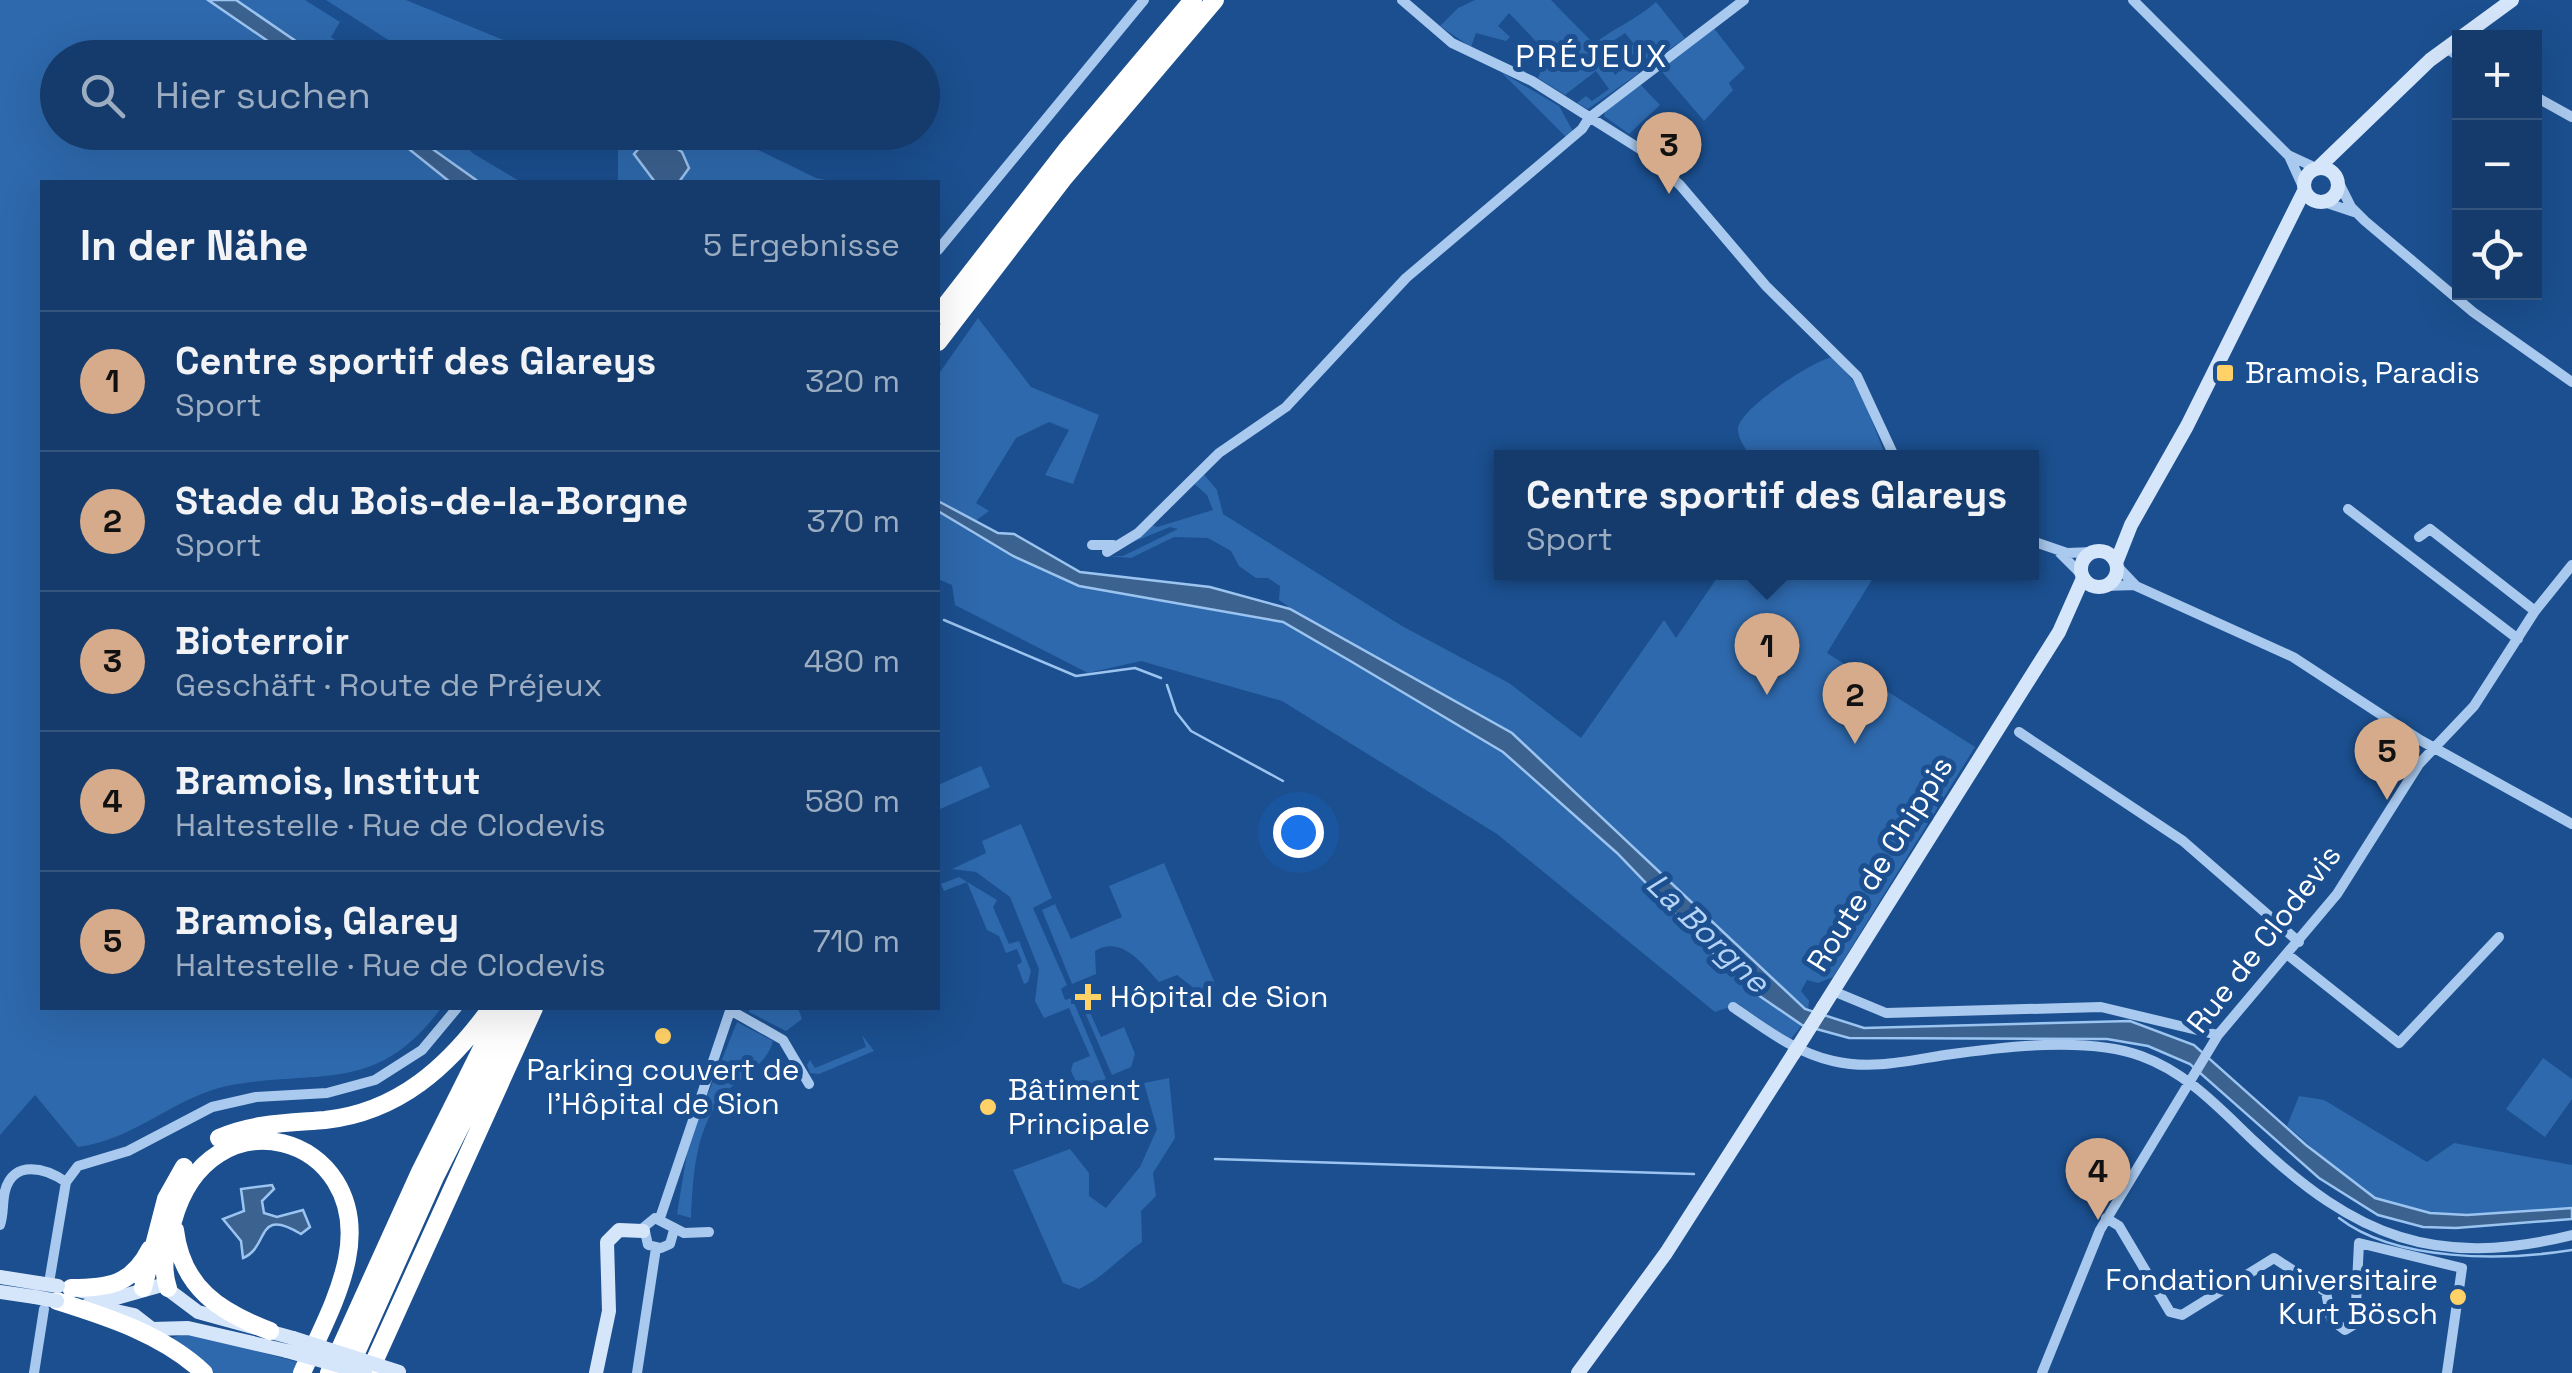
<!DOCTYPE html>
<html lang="de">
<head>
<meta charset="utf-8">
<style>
  body { margin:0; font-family:"Space Grotesk",sans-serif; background:#1d4271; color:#f1f3f6 }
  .controls { position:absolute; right:30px; top:30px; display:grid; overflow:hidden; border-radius:0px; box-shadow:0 10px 40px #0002 }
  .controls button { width:90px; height:90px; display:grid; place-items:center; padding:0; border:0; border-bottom:2px solid #33557e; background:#143b6b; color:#f1f3f6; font:50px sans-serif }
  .you { position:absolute; left:1298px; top:832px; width:35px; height:35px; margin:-25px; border:8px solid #fff; border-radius:50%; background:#1a73e8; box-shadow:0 0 0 15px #1a73e833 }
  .badge { display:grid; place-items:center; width:65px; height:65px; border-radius:50%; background:#d6ab8b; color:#111; font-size:32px; font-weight:700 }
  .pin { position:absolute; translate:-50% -82px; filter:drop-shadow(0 2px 5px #0008) }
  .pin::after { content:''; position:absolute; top:52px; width:35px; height:30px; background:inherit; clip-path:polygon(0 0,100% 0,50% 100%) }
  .popup { position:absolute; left:1494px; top:450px; width:545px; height:130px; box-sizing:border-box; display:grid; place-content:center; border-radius:0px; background:#143b6b; filter:drop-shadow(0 2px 8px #0005); font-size:32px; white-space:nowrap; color:#9dadc1 }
  .popup b { font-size:38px; color:#f1f3f6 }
  .popup::after { content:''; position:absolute; left:50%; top:100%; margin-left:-20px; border:20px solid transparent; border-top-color:#143b6b }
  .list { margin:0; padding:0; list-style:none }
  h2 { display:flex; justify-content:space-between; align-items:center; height:130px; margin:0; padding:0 40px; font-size:42px }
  h2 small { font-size:32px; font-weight:400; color:#9dadc1 }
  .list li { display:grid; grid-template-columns:65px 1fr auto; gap:30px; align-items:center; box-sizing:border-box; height:140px; padding:0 40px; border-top:2px solid #33557e }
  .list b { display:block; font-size:38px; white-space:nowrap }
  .list p { margin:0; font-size:32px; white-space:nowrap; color:#9dadc1 }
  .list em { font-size:32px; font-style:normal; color:#9dadc1 }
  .icon { flex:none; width:55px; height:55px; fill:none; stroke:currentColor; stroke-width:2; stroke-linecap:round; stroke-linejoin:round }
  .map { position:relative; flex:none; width:2572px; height:1373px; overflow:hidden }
  .search { position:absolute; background:#143b6b; box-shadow:0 10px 40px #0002; left:40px; top:40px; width:900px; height:110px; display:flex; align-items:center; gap:25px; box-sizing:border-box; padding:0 35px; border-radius:55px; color:#9dadc1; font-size:38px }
  .panel { position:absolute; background:#143b6b; box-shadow:0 10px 40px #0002; left:40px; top:180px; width:900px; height:830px; border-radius:0px }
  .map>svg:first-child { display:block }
</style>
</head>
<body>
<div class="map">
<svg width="2572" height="1373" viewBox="0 0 2572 1373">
  <rect width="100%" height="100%" fill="#1b4f8f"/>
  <path fill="#2e69ad" d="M 0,0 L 208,0 L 291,57 L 58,58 L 58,132 L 389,133 L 450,182 L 42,182 L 42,1008 L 441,1008 C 376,1097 316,1068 227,1086 C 173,1098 134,1140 78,1147 L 35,1095 L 0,1135 Z
    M 236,0 L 305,0 L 340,22 L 331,37 L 357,57 L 319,57 Z
    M 326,0 L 406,0 L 545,57 L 415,57 Z
    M 1475,0 L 1551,0 L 1594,44 C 1615,27 1636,20 1656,2 L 1685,38 L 1645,67 L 1627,49 L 1634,44 L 1625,33 L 1613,41 L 1620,53 L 1607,62 L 1615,75 L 1628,63 L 1639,73 L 1588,109 L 1577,103 L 1586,96 L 1592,101 L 1609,89 L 1596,71 L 1565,95 L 1538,78 L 1548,54 L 1509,13 L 1498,26 L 1510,37 L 1506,41 L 1476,33 L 1471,47 L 1440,26 L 1458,8 Z
    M 1713,27 L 1745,68 L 1729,83 L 1733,90 L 1704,121 L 1658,67 Z
    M 1501,72 L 1559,106 L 1574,133 L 1568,139 Z
    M 1639,83 L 1660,105 L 1629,134 L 1604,116 L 1606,108 Z
    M 410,133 L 450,133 L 474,154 L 521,182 L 479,182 Z
    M 618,133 L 723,133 L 816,178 L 835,182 L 618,182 Z
    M 978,318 L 1031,387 L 1099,415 L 1073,484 L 1045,475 L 1069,430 L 1049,422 L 1016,438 L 976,503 L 989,511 L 974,522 L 971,533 L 1079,586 L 1283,622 L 1352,662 L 1503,752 L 1617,853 L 1745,986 L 1802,1025 L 1790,1040 L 1738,1004 L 1715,1012 L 1497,834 L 1282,701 L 1141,661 L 1088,673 L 955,605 L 952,585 L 938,579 L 938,375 Z
    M 1833,357 L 1859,388 L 1886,457 L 1751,457 C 1746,449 1737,438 1738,428 C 1741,408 1813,360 1833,357 Z
    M 1202,472 L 1217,490 L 1223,514 L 1402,626 L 1509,683 L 1581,738 L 1664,620 L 1676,638 L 1717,578 L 1716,573 L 1876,573 L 1827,653 L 1975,747 L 1833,977 L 1818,983 L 1807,980 L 1801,991 L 1809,1001 L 1808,1010 L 1805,1009 L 1512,733 L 1319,628 L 1279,600 L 1280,586 L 1268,578 L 1256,578 L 1239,566 L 1231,551 L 1208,538 L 1174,537 L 1131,558 L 1107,556 L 1123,556 L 1178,529 L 1170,527 L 1116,549 L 1150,524 L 1157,527 L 1213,510 L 1207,495 L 1191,481 Z
    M 981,766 L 990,787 L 938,810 L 938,785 Z
    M 1021,824 L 1052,898 L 1033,908 L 1067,985 L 1061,989 L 1065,1000 L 1072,998 L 1106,1079 L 1080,1090 L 1071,1071 L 1073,1063 L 1090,1056 L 1069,1008 L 1044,1018 L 1035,1001 L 1039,969 L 1010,897 L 976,872 L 952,869 L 986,853 L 982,841 Z
    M 1164,863 L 1216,986 L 1199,992 L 1177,975 L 1159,982 C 1142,964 1122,935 1095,951 L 1096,974 L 1072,984 L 1042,910 L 1055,904 L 1071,939 L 1122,917 L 1109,886 Z
    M 959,877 L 997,900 L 993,907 L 1009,944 L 1019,941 L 1031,971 L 1028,982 L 1024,984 L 1017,965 L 1022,962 L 1017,949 L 1006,953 L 999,936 L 987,930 L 967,882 L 944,891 L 941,884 Z
    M 1084,999 L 1101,1037 L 1124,1027 L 1135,1054 L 1131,1067 L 1112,1075 L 1080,1001 Z
    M 751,1008 L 798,1008 L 802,1019 L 786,1031 L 749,1012 Z
    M 737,1022 L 773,1041 C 766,1068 737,1077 721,1098 C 695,1132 693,1176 691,1218 L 677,1214 L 689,1141 Z
    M 862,1035 L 874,1051 L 819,1074 L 810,1073 L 807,1065 L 810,1060 L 815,1068 L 866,1047 Z
    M 2543,1058 L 2572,1079 L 2572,1099 L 2545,1137 L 2506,1109 Z
    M 1169,1078 L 1175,1138 L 1153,1173 L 1156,1196 L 1141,1211 L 1142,1242 C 1120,1257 1103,1278 1079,1289 L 1063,1283 L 1013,1170 L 1070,1149 L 1089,1173 L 1089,1196 L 1106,1208 L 1140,1167 L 1157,1129 L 1144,1083 Z
    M 2299,1096 L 2324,1100 L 2427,1162 L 2454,1143 L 2572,1165 L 2572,1208 C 2510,1212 2437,1226 2378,1199 C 2346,1184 2315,1148 2287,1126 Z
    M 188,1332 L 297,1362 L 293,1373 L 211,1373 L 172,1338 Z"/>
  <path fill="#3c6290" stroke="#9cc4f0" stroke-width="2.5" d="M 208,0 L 236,0 L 319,57 L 291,57 Z
    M 389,133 L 410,133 L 479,182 L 450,182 Z
    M 653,133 L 682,152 L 689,168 L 679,182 L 655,182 L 634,154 Z
    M 938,501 L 998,533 L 1014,534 L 1080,572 L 1210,587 L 1290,609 L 1512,733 L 1805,1009 L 1864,1028 L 2130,1021 L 2194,1045 L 2306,1145 L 2375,1198 L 2430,1213 L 2467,1215 L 2572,1208 L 2572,1219 L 2456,1228 L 2423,1227 L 2378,1215 L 2319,1178 L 2190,1064 L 2148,1046 L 2107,1039 L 1849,1038 L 1802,1025 L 1745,986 L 1617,853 L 1503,752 L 1352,662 L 1283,622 L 1079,586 L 1013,556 L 938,511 Z
    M 272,1185 L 274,1189 L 262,1201 L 264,1213 L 277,1217 L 303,1210 L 310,1227 L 301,1234 C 255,1206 270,1247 243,1258 L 241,1241 L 223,1219 L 244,1211 L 241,1189 Z"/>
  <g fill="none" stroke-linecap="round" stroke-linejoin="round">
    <path stroke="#9cc4f0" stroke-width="2.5" d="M 944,620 L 1076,676 L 1135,668 L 1161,678
      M 1167,685 L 1176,712 L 1191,731 L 1283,781
      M 1215,1159 L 1694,1174
      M 2339,1218 C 2396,1262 2503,1261 2572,1250"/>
    <path stroke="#a9c9ee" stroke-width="10" d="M 1402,0 L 1452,43 L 1532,81 L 1640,149 L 1680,185 L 1766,286 L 1857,376 L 1895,458
      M 2133,0 L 2288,155 L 2316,168
      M 2446,48 L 2460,57
      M 2534,96 L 2572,117
      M 2289,156 L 2304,189
      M 2338,181 L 2351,207 L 2365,221 L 2473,312 L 2572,382
      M 2324,202 L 2354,212
      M 938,250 L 1144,0
      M 2348,509 L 2518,639
      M 2419,537 L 2430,529 L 2535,611
      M 2032,541 L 2067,553 L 2093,552
      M 1092,545 L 1113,545
      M 1107,552 L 1138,533 L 1219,453 L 1286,407 L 1406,278 L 1582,129 L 1589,118 L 1744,0
      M 2060,553 L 2081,574
      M 2117,566 L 2136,586 L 2293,657 L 2420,740 L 2572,824
      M 2105,586 L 2135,585
      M 2019,732 L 2183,841 L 2299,942
      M 2288,955 L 2399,1043 L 2499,937
      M 1833,991 L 1886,1013 L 2101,1007 L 2218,1035
      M 1733,1007 C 1764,1028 1796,1053 1833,1061 C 1871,1070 1907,1061 1945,1055 C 2001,1047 2088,1036 2141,1056 C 2188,1073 2220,1109 2255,1142 C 2356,1237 2435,1269 2572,1235
      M 730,1010 L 783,1040 L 809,1084
      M 660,1218 L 731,1008
      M 2106,1218 L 2119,1226 L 2170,1312 L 2182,1315 L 2274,1258 L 2326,1292 L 2331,1319 L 2345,1330 L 2355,1324 L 2359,1243 L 2462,1268 L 2447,1373
      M 0,1225 C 4,1214 2,1203 5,1191 C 13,1159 46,1168 66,1182
      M 674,1230 L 670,1244 L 661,1248 L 648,1245 L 644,1227 L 655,1218 L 684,1233 L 709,1232
      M 50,1277 L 66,1182 L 78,1166 L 128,1151 L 212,1107 L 256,1097 L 327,1093 L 375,1080 L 422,1050 L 457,1008
      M 34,1373 L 44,1309
      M 637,1373 L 656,1248
      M 2042,1373 L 2100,1230 L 2218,1035 L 2337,894 L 2419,764 L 2474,706 L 2535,611 L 2572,565"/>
    <path stroke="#d6e6fa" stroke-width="14" d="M2304 185a17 17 0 1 1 34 0a17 17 0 1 1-34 0Z
      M 2318,168 L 2430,60 L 2512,0
      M2081 569a18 18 0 1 1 36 0a18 18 0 1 1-36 0Z
      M 2116,563 L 2131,525 L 2187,426 L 2304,191
      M 1823,1007 L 2059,632 L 2083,578
      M 0,1277 L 38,1283
      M 81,1291 L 116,1298 L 162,1285 L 198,1312 L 293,1338
      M 0,1292 L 35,1297
      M 88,1305 L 134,1315 L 152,1329 L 188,1328 L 287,1351
      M 596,1373 L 609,1311 L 607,1242 L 619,1230 L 643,1231
      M 1578,1373 L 1666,1253 L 1794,1053"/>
    <path stroke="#fff" stroke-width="18" d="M 938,315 L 1068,148 L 1193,0
      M 938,342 L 1063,179 L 1215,0
      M 219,1138 C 253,1123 288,1123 325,1120 C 399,1112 449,1066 491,1008
      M 175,1230 C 182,1288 220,1312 270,1331
      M 71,1288 C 108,1288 132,1285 150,1249
      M 143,1288 L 166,1199 L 184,1167
      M 168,1288 C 160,1264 167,1245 173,1221 C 209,1089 372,1133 347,1259 C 339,1299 318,1336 302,1373
      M 57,1301 C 108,1317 164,1335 204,1373
      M 329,1373 L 420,1172 L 502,1008
      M 347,1373 L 435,1177 L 520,1008
      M 369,1373 L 534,1008"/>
    <path stroke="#d6e6fa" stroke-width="14" d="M 1794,1053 L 1823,1007
      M 38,1283 L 58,1286
      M 35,1297 L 57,1301
      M 293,1338 L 399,1372
      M 287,1351 L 365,1373"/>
  </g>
  <g fill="#ffd166" stroke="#1b4f8f" stroke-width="4">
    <rect x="2215" y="363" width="20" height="20" rx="5"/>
    <path d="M1083 982h10v10h10v10h-10v10h-10v-10h-10v-10h10z"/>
    <circle cx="663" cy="1036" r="10"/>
    <circle cx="988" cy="1107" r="10"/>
    <circle cx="2458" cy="1297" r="10"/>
  </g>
  <g text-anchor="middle" stroke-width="10" stroke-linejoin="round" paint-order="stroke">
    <g font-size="30" fill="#fff" stroke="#1b4f8f" text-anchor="start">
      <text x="2245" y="383">Bramois, Paradis</text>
      <text x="1110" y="1007">Hôpital de Sion</text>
      <text x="663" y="1080" text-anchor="middle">Parking couvert de<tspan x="663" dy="34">l’Hôpital de Sion</tspan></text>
      <text x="1008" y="1100">Bâtiment<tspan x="1008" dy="34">Principale</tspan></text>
      <text x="2438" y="1290" text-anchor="end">Fondation universitaire<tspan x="2438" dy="34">Kurt Bösch</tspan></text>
    </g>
    <g font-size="30" fill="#fff" stroke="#1b4f8f">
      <text transform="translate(1880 864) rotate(-58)" y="10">Route de Chippis</text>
      <text transform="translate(2264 939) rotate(-52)" y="10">Rue de Clodevis</text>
    </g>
    <g font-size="32" letter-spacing="2.5" fill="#fff" stroke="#1b4f8f">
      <text x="1592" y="67">PRÉJEUX</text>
    </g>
    <g font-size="32" font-style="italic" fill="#b5d3f5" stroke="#1b4f8f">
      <text transform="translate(1708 933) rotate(44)" y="11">La Borgne</text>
    </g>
  </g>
</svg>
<div class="controls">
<button>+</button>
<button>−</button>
<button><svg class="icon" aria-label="locate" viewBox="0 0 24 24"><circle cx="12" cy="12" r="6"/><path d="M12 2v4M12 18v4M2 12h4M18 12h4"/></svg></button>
</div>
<div class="you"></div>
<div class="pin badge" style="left:1767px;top:695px">1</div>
<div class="popup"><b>Centre sportif des Glareys</b>Sport</div>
<div class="pin badge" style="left:1855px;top:744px">2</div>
<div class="pin badge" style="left:1669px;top:194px">3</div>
<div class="pin badge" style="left:2098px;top:1220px">4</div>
<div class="pin badge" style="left:2387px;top:800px">5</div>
<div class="search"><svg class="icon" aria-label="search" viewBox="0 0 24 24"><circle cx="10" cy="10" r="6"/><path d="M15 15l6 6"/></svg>Hier suchen</div>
<section class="panel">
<h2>In der Nähe<small>5 Ergebnisse</small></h2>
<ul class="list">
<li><span class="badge">1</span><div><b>Centre sportif des Glareys</b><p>Sport</p></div><em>320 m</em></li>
<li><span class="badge">2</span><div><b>Stade du Bois-de-la-Borgne</b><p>Sport</p></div><em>370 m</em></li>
<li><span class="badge">3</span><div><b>Bioterroir</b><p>Geschäft · Route de Préjeux</p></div><em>480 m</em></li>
<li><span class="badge">4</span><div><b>Bramois, Institut</b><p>Haltestelle · Rue de Clodevis</p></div><em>580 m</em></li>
<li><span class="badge">5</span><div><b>Bramois, Glarey</b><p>Haltestelle · Rue de Clodevis</p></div><em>710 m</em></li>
</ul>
</section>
</div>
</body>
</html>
